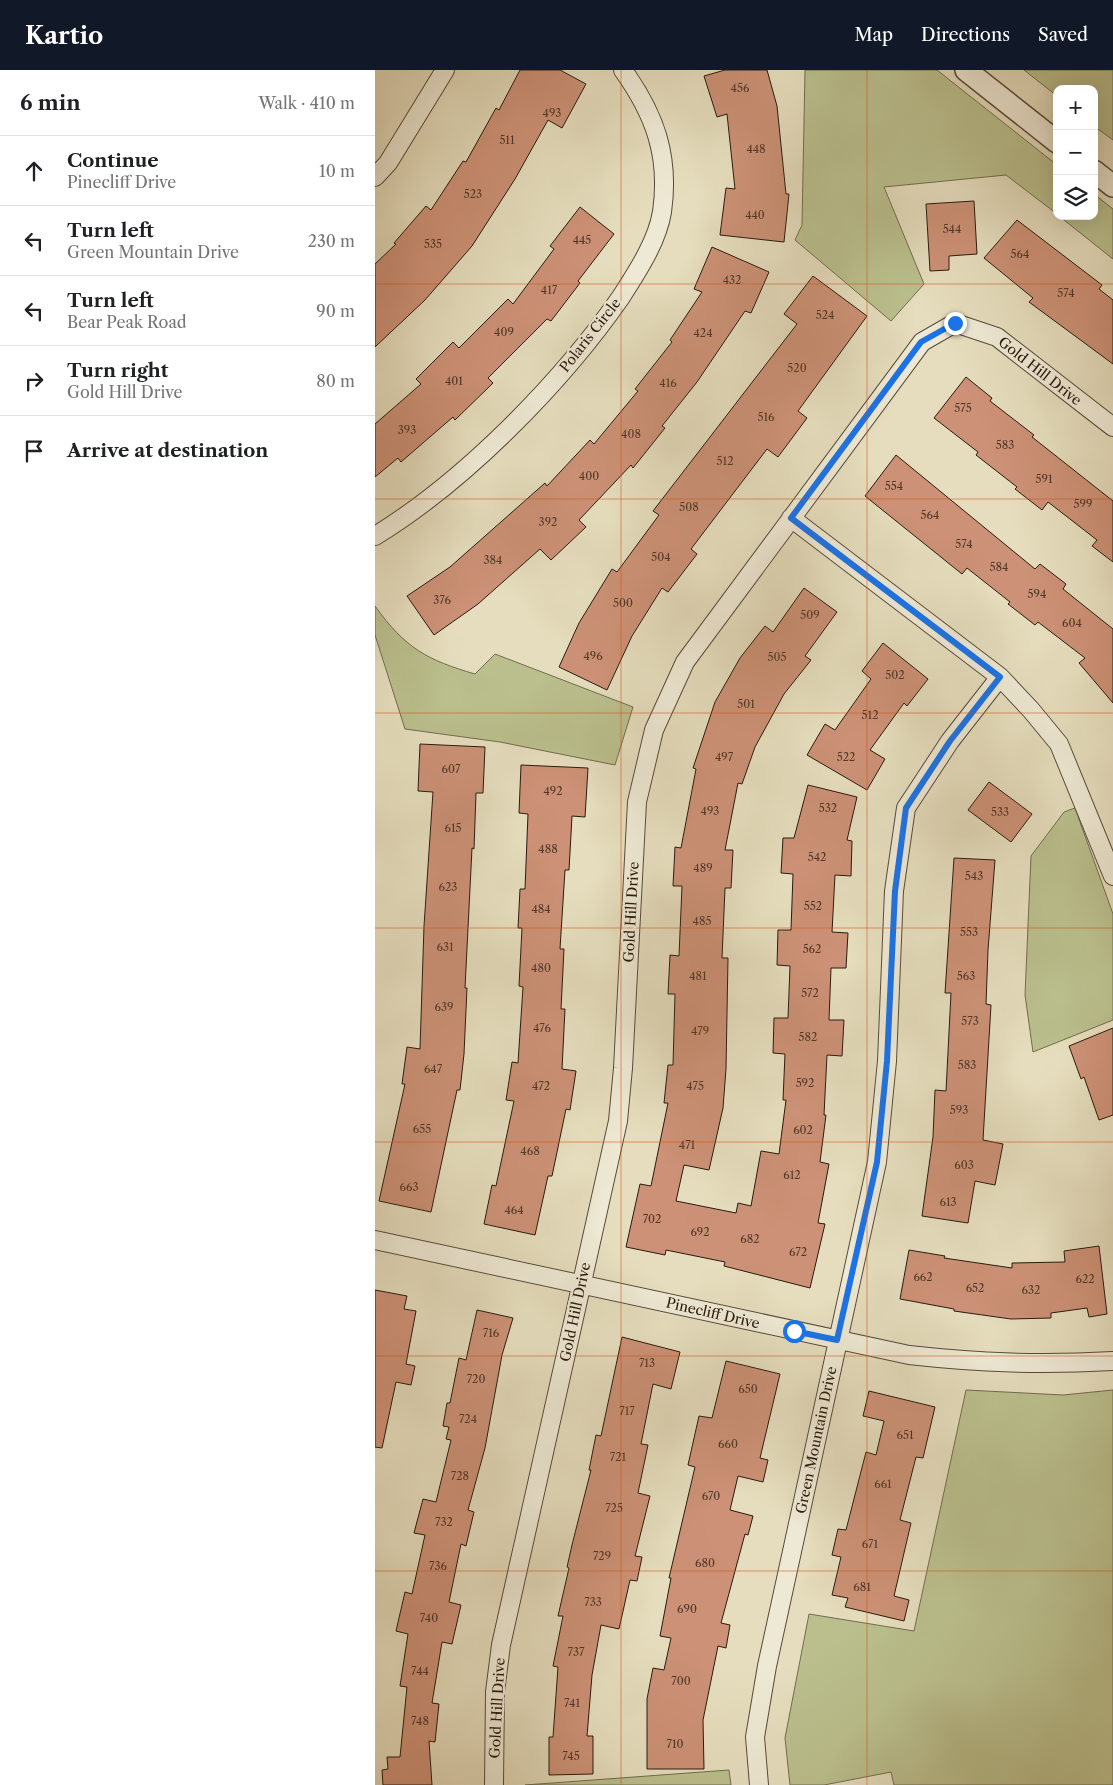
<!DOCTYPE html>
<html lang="en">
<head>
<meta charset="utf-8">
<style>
  body { margin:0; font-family:"Libre Caslon Text",serif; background:#f2f2f2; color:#202124 }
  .controls { position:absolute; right:15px; top:15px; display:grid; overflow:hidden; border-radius:10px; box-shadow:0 5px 20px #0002 }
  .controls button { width:45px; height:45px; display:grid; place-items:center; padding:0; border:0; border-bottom:1px solid #e0e0e0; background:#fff; color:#202124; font:25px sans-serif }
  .stop { position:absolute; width:15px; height:15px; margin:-11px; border:4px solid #1a73e8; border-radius:50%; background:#fff }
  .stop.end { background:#1a73e8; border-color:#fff; box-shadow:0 1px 5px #0008 }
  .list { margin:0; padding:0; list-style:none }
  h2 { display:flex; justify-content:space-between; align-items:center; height:65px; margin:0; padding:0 20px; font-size:21px }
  h2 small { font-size:16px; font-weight:400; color:#757577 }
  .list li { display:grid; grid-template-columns:32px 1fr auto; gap:15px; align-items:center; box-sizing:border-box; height:70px; padding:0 20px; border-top:1px solid #e0e0e0 }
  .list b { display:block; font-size:19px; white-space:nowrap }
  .list p { margin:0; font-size:16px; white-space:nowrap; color:#757577 }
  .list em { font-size:16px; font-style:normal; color:#757577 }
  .icon { flex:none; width:28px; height:28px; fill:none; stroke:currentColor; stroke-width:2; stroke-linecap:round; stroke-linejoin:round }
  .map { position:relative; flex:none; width:738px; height:1715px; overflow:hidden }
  header { display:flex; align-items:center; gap:30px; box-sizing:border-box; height:70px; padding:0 25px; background:#111827; color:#fff }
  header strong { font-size:24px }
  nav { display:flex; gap:28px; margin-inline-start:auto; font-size:18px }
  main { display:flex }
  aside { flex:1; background:#fff }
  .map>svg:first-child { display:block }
</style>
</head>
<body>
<header>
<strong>Kartio</strong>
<nav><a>Map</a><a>Directions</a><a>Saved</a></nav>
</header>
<main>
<aside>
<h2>6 min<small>Walk · 410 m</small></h2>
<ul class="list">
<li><svg class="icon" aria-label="ahead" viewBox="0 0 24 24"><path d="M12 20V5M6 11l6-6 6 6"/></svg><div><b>Continue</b><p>Pinecliff Drive</p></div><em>10 m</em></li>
<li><svg class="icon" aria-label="left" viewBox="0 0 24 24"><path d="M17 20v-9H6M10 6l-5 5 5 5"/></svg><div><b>Turn left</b><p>Green Mountain Drive</p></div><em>230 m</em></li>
<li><svg class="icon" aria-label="left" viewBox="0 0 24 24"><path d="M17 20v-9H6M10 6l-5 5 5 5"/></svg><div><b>Turn left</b><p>Bear Peak Road</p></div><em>90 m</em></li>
<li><svg class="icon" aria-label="right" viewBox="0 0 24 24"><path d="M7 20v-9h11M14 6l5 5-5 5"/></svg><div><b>Turn right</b><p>Gold Hill Drive</p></div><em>80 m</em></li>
<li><svg class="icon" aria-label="arrive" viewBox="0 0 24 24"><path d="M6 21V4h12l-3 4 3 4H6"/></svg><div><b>Arrive at destination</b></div></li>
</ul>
</aside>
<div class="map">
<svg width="738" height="1715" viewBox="0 0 738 1715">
  <rect width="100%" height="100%" fill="#e5ddbd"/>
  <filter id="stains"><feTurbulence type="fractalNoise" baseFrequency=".004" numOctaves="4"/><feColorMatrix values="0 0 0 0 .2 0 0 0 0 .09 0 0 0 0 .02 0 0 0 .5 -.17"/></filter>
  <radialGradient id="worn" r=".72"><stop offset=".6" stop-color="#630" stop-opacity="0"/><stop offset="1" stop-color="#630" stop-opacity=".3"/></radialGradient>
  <path fill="#babf8d" stroke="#726c4e" d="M 430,0 L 562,0 L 682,95 L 682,144 L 631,105 L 509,117 L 549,214 L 516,251 L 420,170 L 427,155 Z
    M 649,0 L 738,0 L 738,70 L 719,56 L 719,19 L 682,19 L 682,26 Z
    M 719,124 L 738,139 L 738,189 L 684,146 L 719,146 Z
    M 0,536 C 30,578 52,590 100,604 L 120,584 L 258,637 L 240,695 L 125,672 L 30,659 L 0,565 Z
    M 700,738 L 738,844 L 738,950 L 658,982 L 650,925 L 656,786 L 689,742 Z
    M 591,1320 L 688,1325 L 738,1320 L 738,1715 L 519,1715 L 516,1702 L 449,1715 L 415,1715 L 410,1668 L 434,1544 L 539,1561 Z
    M 354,1700 L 356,1715 L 150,1715 Z"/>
  <path fill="#cc9176" stroke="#2a1a0e" d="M 145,0 L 185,0 L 211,14 L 187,58 L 173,50 L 140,109 L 97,176 L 50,230 L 0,277 L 0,194 L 21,174 L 19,173 L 51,136 L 56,140 L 88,91 L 91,92 L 121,38 L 124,40 Z
    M 350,0 L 392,0 L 402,36 L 411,124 L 414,124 L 409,172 L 345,165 L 351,118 L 360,119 L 352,44 L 342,47 L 329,6 Z
    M 599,131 L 602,184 L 574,186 L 574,200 L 555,201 L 551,134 Z
    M 205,137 L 239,164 L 203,211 L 205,213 L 176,251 L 172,249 L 113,308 L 118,313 L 80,350 L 78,347 L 26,392 L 23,388 L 0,407 L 0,354 L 46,314 L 41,309 L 78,272 L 84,278 L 133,229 L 138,234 L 179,179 L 175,176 Z
    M 642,150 L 727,215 L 724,219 L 738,230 L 738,294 L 654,232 L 658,228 L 609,188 Z
    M 337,177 L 394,202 L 376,243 L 370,241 L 322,312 L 287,356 L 290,358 L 258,398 L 256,395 L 204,450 L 211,457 L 176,490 L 165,479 L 103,534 L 59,565 L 32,526 L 75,497 L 170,413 L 172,416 L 215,370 L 219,374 L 263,321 L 260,319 L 297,272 L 295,270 L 327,222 L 319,219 Z
    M 438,206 L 492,246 L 423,341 L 432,348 L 403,387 L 392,379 L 316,479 L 322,484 L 293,522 L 287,518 L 257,566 L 232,620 L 184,597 L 204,553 L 237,499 L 242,502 L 284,445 L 278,441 L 422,254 L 409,244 Z
    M 591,307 L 617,328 L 615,331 L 659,365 L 657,367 L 738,431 L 738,492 L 717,476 L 722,470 L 673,432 L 667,440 L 640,419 L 642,417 L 601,385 L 603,382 L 559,348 Z
    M 521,385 L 660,499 L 665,494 L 691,514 L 688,519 L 738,559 L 738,633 L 704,593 L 710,588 L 663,552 L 660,555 L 633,534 L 635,532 L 592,498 L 587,504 L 490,426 Z
    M 429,518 L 462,542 L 430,586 L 436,590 L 409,624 L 380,677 L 367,714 L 363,713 L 350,780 L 358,780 L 356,818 L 350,818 L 347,888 L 353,888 L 351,999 L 348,1038 L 334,1100 L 309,1095 L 301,1131 L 361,1143 L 363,1133 L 376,1136 L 386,1081 L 404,1084 L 411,1030 L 408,1030 L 410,984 L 398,983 L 399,948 L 413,948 L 415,896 L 402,895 L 403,860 L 416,860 L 418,804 L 406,803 L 408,768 L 419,768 L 433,715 L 482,727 L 472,770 L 477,771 L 476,806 L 460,805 L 457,862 L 473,863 L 471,898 L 456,898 L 454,950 L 469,950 L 467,986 L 452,985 L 449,1045 L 451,1045 L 445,1092 L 454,1094 L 443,1153 L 450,1154 L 435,1218 L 349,1196 L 350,1192 L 291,1180 L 290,1185 L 251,1177 L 265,1114 L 276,1116 L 293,1033 L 289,1033 L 293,995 L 298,995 L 300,924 L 293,924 L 295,885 L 304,886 L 307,816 L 298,816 L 300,777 L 306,778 L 321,699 L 318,698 L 340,632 L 365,588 L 390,556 L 398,562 Z
    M 508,573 L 553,609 L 532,636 L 529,633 L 495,680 L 510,689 L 492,720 L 432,685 L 450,654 L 460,660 L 496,609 L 487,601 Z
    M 45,674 L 110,677 L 108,723 L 101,723 L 99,779 L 97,778 L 90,918 L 92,918 L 89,984 L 85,1020 L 82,1020 L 56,1142 L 4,1131 L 30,1014 L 27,1014 L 32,977 L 45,979 L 49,856 L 58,722 L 43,721 Z
    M 146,695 L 213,698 L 210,747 L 197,746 L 194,800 L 190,800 L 185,879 L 189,879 L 186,939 L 190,939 L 187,999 L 201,1001 L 195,1040 L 191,1039 L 177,1106 L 173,1106 L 160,1165 L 109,1154 L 117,1115 L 121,1116 L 139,1031 L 131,1030 L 137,992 L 143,993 L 148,917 L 144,916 L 147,858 L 143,858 L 145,819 L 150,819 L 153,744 L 144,743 Z
    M 614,712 L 657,744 L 636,772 L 593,740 Z
    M 579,788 L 620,790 L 613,880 L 611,934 L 616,935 L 608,1070 L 628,1074 L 620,1115 L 600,1111 L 593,1153 L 547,1146 L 558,1067 L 560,1020 L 571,1021 L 576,923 L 570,923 Z
    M 738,958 L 738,1045 L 724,1050 L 709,1007 L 706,1009 L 694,976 Z
    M 724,1176 L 732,1244 L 714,1247 L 712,1238 L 676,1243 L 676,1248 L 636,1249 L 579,1241 L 579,1239 L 525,1229 L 534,1180 L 570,1186 L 569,1188 L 637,1198 L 637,1193 L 690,1192 L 689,1181 Z
    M 0,1220 L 32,1226 L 29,1239 L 41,1241 L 31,1294 L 40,1296 L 36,1315 L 21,1312 L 7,1378 L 0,1377 Z
    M 102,1240 L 138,1248 L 127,1285 L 110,1378 L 93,1440 L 99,1442 L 91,1476 L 86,1474 L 74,1532 L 86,1535 L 77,1574 L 67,1572 L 57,1633 L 64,1634 L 60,1672 L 54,1671 L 57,1715 L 8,1715 L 7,1700 L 13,1699 L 12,1687 L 25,1687 L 32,1617 L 25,1616 L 33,1564 L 21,1561 L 30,1522 L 37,1524 L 50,1465 L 39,1463 L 48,1429 L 61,1432 L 76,1370 L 71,1369 L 74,1357 L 68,1356 L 72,1333 L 75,1333 L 84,1288 L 91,1290 Z
    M 247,1267 L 305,1282 L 296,1319 L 278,1314 L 266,1374 L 273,1375 L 263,1423 L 275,1426 L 260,1486 L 267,1487 L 262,1511 L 255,1510 L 244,1559 L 226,1555 L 217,1605 L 212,1666 L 218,1666 L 218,1704 L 174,1705 L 174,1667 L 178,1667 L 183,1597 L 178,1596 L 188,1546 L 183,1546 L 194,1498 L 192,1497 L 197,1475 L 216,1400 L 214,1400 L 221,1365 L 226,1366 Z
    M 351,1291 L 405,1304 L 385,1388 L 393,1390 L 388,1412 L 363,1406 L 355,1440 L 378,1446 L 373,1465 L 370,1464 L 346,1553 L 355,1555 L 351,1578 L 343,1576 L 328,1650 L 329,1699 L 272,1699 L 272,1629 L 278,1598 L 289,1600 L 296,1568 L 285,1566 L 296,1508 L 294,1508 L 320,1397 L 313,1395 L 324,1346 L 337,1348 Z
    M 494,1321 L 560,1337 L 548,1388 L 541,1387 L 525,1450 L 536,1453 L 519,1526 L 534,1530 L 529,1551 L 470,1537 L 473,1528 L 457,1525 L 466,1487 L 457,1485 L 463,1459 L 471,1460 L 491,1382 L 501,1385 L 509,1351 L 488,1346 Z"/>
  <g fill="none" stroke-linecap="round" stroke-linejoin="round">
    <g stroke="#594b3a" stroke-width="20">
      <path id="minor" d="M 0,107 L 13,93 L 70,0
        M 416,448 L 625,607 L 656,640 L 684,674 L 738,806
        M 0,466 C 90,411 186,313 246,227 C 262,202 282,172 287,142 C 295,86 280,45 248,0
        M 0,1170 L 534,1285 C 606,1293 666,1295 738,1291
        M 119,1715 L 120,1622 L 126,1575 L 243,1051 L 248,998 L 262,732 L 279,660 L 310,592 L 547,272 L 580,253 L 622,267 L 738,357
        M 384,1715 L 380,1667 L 392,1596 L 502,1092 L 512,991 L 519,821 L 531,738 L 575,671 L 625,607"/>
    </g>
    <g stroke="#594b3a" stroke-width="24">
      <path id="tertiary" d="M 591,0 L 682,72
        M 719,101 L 738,116"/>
    </g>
    <use href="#minor" stroke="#eee9d4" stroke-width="18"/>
    <use href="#tertiary" stroke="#eee9d4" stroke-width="21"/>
  </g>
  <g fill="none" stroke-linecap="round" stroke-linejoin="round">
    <path stroke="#1a73e8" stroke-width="6" d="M 419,1261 L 462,1270 L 502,1092 L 512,991 L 520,821 L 531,738 L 575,671 L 625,607 L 416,448 L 546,272 L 580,253"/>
  </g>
  <path fill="none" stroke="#d5530c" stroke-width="1" stroke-opacity="0.55" d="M 246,0 L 246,1715M 492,0 L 492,1715M 0,214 L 738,214M 0,429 L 738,429M 0,643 L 738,643M 0,858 L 738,858M 0,1072 L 738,1072M 0,1286 L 738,1286M 0,1501 L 738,1501"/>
  <g text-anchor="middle" stroke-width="4.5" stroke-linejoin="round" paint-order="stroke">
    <g font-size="11" fill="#523828">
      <text x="365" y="22">456</text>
      <text x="177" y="47">493</text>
      <text x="132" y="74">511</text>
      <text x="381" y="83">448</text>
      <text x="98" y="128">523</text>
      <text x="380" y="149">440</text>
      <text x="577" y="163">544</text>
      <text x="207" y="174">445</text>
      <text x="58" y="178">535</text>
      <text x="645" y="188">564</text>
      <text x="357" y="214">432</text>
      <text x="174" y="224">417</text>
      <text x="691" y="227">574</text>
      <text x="450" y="249">524</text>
      <text x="129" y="266">409</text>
      <text x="328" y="267">424</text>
      <text x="422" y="302">520</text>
      <text x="79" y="315">401</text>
      <text x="293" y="317">416</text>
      <text x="588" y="342">575</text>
      <text x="391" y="351">516</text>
      <text x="32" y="364">393</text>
      <text x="256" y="368">408</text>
      <text x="630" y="379">583</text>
      <text x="350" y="395">512</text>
      <text x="214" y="410">400</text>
      <text x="669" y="413">591</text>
      <text x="519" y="420">554</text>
      <text x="708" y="438">599</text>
      <text x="314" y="441">508</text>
      <text x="555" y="449">564</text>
      <text x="173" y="456">392</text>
      <text x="589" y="478">574</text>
      <text x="286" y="491">504</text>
      <text x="118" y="494">384</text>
      <text x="624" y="501">584</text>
      <text x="662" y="528">594</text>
      <text x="67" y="534">376</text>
      <text x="248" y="537">500</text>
      <text x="435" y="549">509</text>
      <text x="697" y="557">604</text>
      <text x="218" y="590">496</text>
      <text x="402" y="591">505</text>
      <text x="520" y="609">502</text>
      <text x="371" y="638">501</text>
      <text x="495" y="649">512</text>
      <text x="349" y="691">497</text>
      <text x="471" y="691">522</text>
      <text x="76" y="703">607</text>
      <text x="178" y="725">492</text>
      <text x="453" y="742">532</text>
      <text x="335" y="745">493</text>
      <text x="625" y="746">533</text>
      <text x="78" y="762">615</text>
      <text x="173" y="783">488</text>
      <text x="442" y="791">542</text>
      <text x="328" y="802">489</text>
      <text x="599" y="810">543</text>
      <text x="73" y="821">623</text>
      <text x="438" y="840">552</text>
      <text x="166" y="843">484</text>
      <text x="327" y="855">485</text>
      <text x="594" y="866">553</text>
      <text x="70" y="881">631</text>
      <text x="437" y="883">562</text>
      <text x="166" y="902">480</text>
      <text x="323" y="910">481</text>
      <text x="591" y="910">563</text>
      <text x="435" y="927">572</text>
      <text x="69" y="941">639</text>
      <text x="595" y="955">573</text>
      <text x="167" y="962">476</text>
      <text x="325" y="965">479</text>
      <text x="433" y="971">582</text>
      <text x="592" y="999">583</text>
      <text x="58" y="1003">647</text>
      <text x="430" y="1017">592</text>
      <text x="166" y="1020">472</text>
      <text x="320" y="1020">475</text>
      <text x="584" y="1044">593</text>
      <text x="47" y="1063">655</text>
      <text x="428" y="1064">602</text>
      <text x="312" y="1079">471</text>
      <text x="155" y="1085">468</text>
      <text x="589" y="1099">603</text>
      <text x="417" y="1109">612</text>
      <text x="34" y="1121">663</text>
      <text x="573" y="1136">613</text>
      <text x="139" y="1144">464</text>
      <text x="277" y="1153">702</text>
      <text x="325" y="1166">692</text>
      <text x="375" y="1173">682</text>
      <text x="423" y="1186">672</text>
      <text x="548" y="1211">662</text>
      <text x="710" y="1213">622</text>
      <text x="600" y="1222">652</text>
      <text x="656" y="1224">632</text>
      <text x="116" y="1267">716</text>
      <text x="272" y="1297">713</text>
      <text x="101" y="1313">720</text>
      <text x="373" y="1323">650</text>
      <text x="252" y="1345">717</text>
      <text x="93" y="1353">724</text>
      <text x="530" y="1369">651</text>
      <text x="353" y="1378">660</text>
      <text x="243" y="1391">721</text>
      <text x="85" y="1410">728</text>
      <text x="508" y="1418">661</text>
      <text x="336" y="1430">670</text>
      <text x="239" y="1442">725</text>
      <text x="69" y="1456">732</text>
      <text x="495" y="1478">671</text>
      <text x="227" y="1490">729</text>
      <text x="330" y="1497">680</text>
      <text x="63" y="1500">736</text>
      <text x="487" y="1521">681</text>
      <text x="218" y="1536">733</text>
      <text x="312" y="1543">690</text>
      <text x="54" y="1552">740</text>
      <text x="201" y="1586">737</text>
      <text x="45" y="1605">744</text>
      <text x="306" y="1615">700</text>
      <text x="197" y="1637">741</text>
      <text x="45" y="1655">748</text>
      <text x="300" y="1678">710</text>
      <text x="196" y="1690">745</text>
    </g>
    <g font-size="14" fill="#2a1a0e" stroke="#eee9d4">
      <text transform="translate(215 265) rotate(-52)" y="5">Polaris Circle</text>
      <text transform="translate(665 301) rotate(38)" y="5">Gold Hill Drive</text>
      <text transform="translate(256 842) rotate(-87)" y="5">Gold Hill Drive</text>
      <text transform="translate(200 1242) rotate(-78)" y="5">Gold Hill Drive</text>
      <text transform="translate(338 1243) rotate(13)" y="5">Pinecliff Drive</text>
      <text transform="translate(441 1370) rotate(-78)" y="5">Green Mountain Drive</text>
      <text transform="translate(122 1638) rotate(-87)" y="5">Gold Hill Drive</text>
    </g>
  </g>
  <rect width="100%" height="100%" filter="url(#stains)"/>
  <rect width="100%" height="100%" fill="url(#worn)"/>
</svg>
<div class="controls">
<button>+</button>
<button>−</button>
<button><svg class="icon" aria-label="layers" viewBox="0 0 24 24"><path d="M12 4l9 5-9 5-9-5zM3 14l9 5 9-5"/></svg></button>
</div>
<div class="stop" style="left:419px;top:1261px"></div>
<div class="stop end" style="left:580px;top:253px"></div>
</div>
</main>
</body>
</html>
